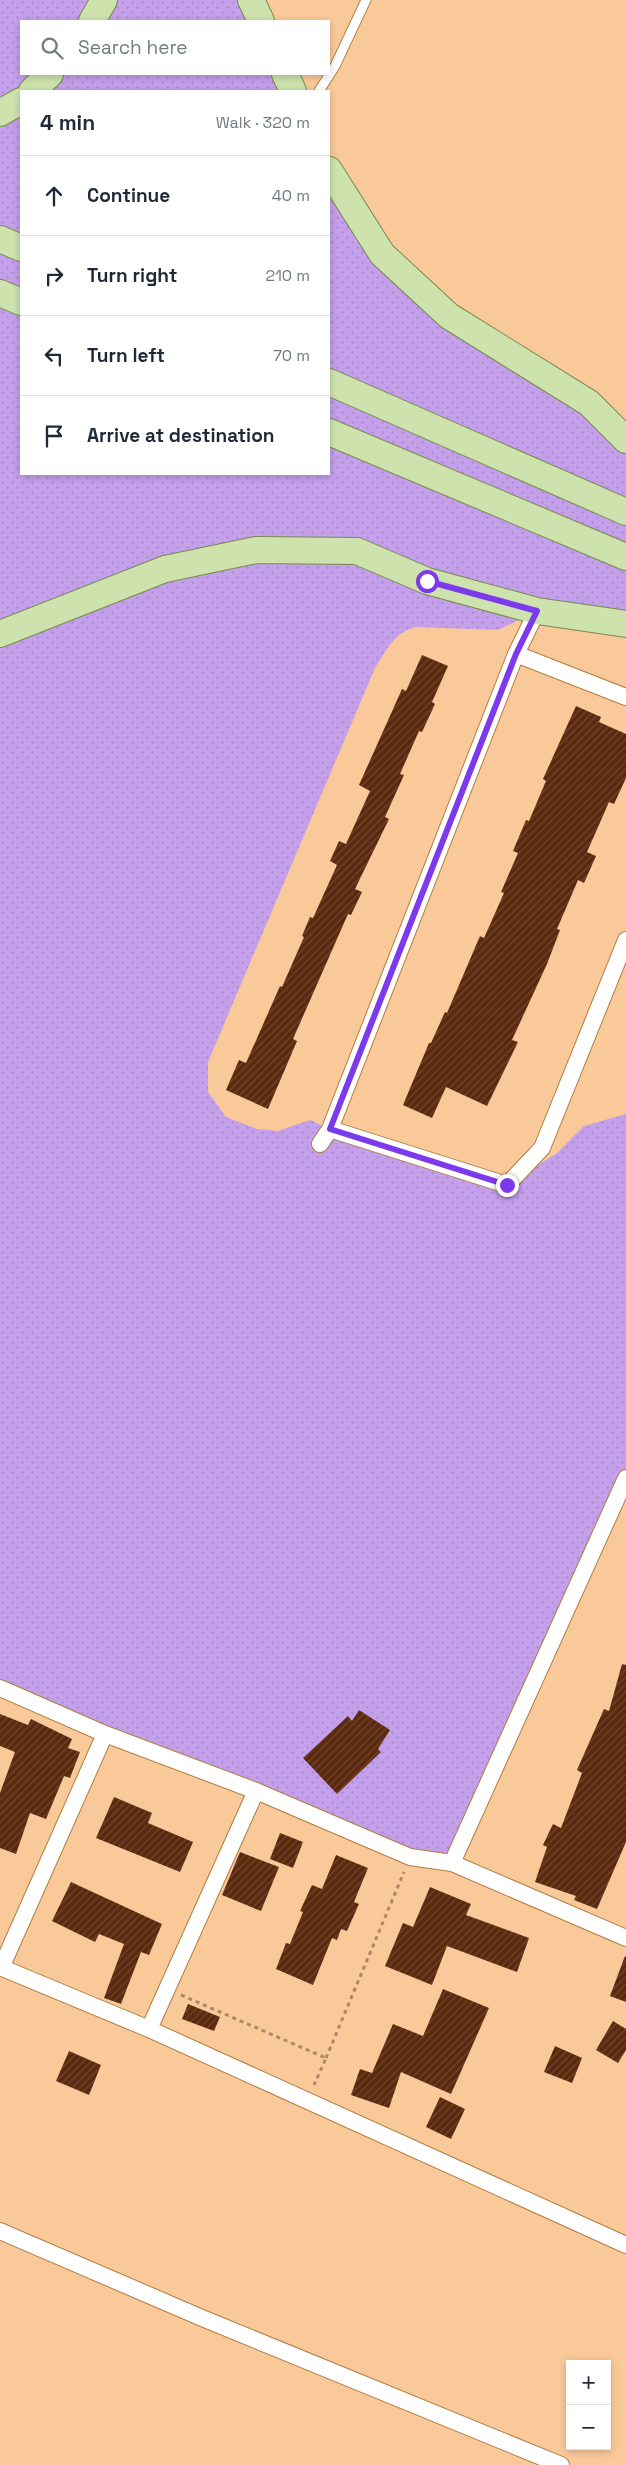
<!DOCTYPE html>
<html lang="en">
<head>
<meta charset="utf-8">
<style>
  body { margin:0; font-family:"Space Grotesk",sans-serif; background:#f6f6f7; color:#1f2937 }
  .controls { position:absolute; right:15px; bottom:15px; display:grid; overflow:hidden; border-radius:0px; box-shadow:0 2px 8px #0003 }
  .controls button { width:45px; height:45px; display:grid; place-items:center; padding:0; border:0; border-bottom:1px solid #e0e1e3; background:#fff; color:#1f2937; font:25px sans-serif }
  .stop { position:absolute; width:15px; height:15px; margin:-11px; border:4px solid #7c3aed; border-radius:50%; background:#fff }
  .stop.end { background:#7c3aed; border-color:#fff; box-shadow:0 1px 5px #0008 }
  .list { margin:0; padding:0; list-style:none }
  h2 { display:flex; justify-content:space-between; align-items:center; height:65px; margin:0; padding:0 20px; font-size:21px }
  h2 small { font-size:16px; font-weight:400; color:#747a83 }
  .list li { display:grid; grid-template-columns:32px 1fr auto; gap:15px; align-items:center; box-sizing:border-box; height:80px; padding:0 20px; border-top:1px solid #e0e1e3 }
  .list b { display:block; font-size:19px; white-space:nowrap }
  .list em { font-size:16px; font-style:normal; color:#747a83 }
  .icon { flex:none; width:28px; height:28px; fill:none; stroke:currentColor; stroke-width:2; stroke-linecap:round; stroke-linejoin:round }
  .map { position:relative; flex:none; width:626px; height:2465px; overflow:hidden }
  .search { position:absolute; background:#fff; box-shadow:0 2px 8px #0003; left:20px; top:20px; width:310px; height:55px; display:flex; align-items:center; gap:12px; box-sizing:border-box; padding:0 18px; border-radius:0px; color:#747a83; font-size:19px }
  .panel { position:absolute; background:#fff; box-shadow:0 2px 8px #0003; left:20px; top:90px; width:310px; height:385px; border-radius:0px }
  .map>svg:first-child { display:block }
</style>
</head>
<body>
<div class="map">
<svg width="626" height="2465" viewBox="0 0 626 2465">
  <defs>
    <pattern id="grass-dots" width="8" height="8" patternUnits="userSpaceOnUse" patternTransform="scale(1.25)"><rect width="8" height="8" fill="#c4a0ea"/><path d="M2 2h.1M6 6h.1" fill="none" stroke="#a888c7" stroke-width="1.8" stroke-linecap="round"/></pattern>
    <pattern id="building-hatch" width="6" height="6" patternUnits="userSpaceOnUse" patternTransform="scale(1.25)"><rect width="6" height="6" fill="#5b2a0e"/><path d="M-1 1l2-2M0 6l6-6M5 7l2-2" fill="none" stroke="#6e462f"/></pattern>
  </defs>
  <rect width="100%" height="100%" fill="#f9c99a"/>
  <path fill="url(#grass-dots)" d="M 0,0 L 251,0 L 261,21 L 21,21 L 21,74 L 285,74 L 293,91 L 21,91 L 21,474 L 329,474 L 329,170 L 382,254 L 626,440 L 626,624 L 537,611 L 498,630 L 417,627 C 395,631 386,651 375,668 L 208,1062 L 208,1092 L 226,1117 L 257,1129 L 278,1131 L 310,1120 L 330,1129 L 507,1185 L 557,1153 L 584,1126 L 626,1114 L 626,1478 L 452,1863 L 410,1857 L 0,1688 Z"/>
  <path fill="url(#building-hatch)" d="M 422,655 L 448,666 L 432,702 L 435,704 L 422,732 L 419,731 L 400,774 L 404,775 L 385,817 L 389,819 L 355,889 L 362,892 L 351,915 L 348,914 L 293,1039 L 297,1041 L 268,1109 L 226,1090 L 239,1060 L 246,1063 L 280,986 L 282,987 L 304,937 L 302,936 L 310,917 L 313,918 L 337,865 L 330,861 L 339,841 L 346,844 L 370,791 L 359,785 L 402,689 L 406,691 Z
    M 576,706 L 601,717 L 599,722 L 626,734 L 626,778 L 614,804 L 609,802 L 587,852 L 596,856 L 584,883 L 578,880 L 557,929 L 560,930 L 547,964 L 512,1040 L 518,1042 L 487,1106 L 446,1087 L 432,1118 L 403,1105 L 429,1043 L 431,1043 L 445,1012 L 447,1013 L 480,936 L 484,938 L 504,893 L 501,892 L 518,853 L 513,851 L 526,820 L 529,821 L 546,781 L 543,779 Z
    M 622,1664 L 626,1665 L 626,1842 L 597,1909 L 574,1900 L 576,1896 L 535,1882 L 547,1847 L 543,1845 L 553,1824 L 561,1828 L 582,1773 L 577,1770 L 604,1709 L 609,1711 Z
    M 359,1710 L 390,1730 L 378,1749 L 381,1752 L 337,1794 L 303,1758 L 348,1716 L 352,1721 Z
    M 0,1714 L 28,1725 L 31,1719 L 72,1739 L 68,1748 L 80,1752 L 70,1778 L 64,1776 L 46,1819 L 30,1813 L 16,1854 L 0,1848 L 0,1793 L 15,1752 L 0,1746 Z
    M 114,1797 L 152,1813 L 148,1823 L 193,1842 L 180,1872 L 96,1838 Z
    M 280,1833 L 303,1842 L 293,1868 L 270,1859 Z
    M 240,1852 L 279,1867 L 261,1911 L 222,1895 Z
    M 336,1855 L 368,1868 L 354,1902 L 359,1904 L 347,1931 L 341,1929 L 337,1940 L 332,1938 L 313,1985 L 276,1969 L 286,1943 L 290,1944 L 303,1912 L 300,1911 L 312,1885 L 322,1889 Z
    M 71,1882 L 162,1924 L 149,1955 L 141,1952 L 121,2004 L 104,1998 L 124,1944 L 99,1934 L 95,1942 L 52,1921 Z
    M 430,1887 L 471,1904 L 466,1915 L 529,1938 L 517,1972 L 447,1946 L 432,1985 L 385,1966 L 403,1923 L 413,1927 Z
    M 625,1956 L 626,1957 L 626,2002 L 610,1996 Z
    M 443,1989 L 489,2008 L 451,2094 L 401,2072 L 389,2108 L 351,2095 L 360,2069 L 372,2073 L 393,2024 L 423,2036 Z
    M 188,2004 L 220,2017 L 214,2031 L 182,2019 Z
    M 613,2021 L 626,2029 L 626,2050 L 618,2063 L 596,2050 Z
    M 555,2046 L 582,2058 L 572,2083 L 544,2072 Z
    M 69,2051 L 101,2065 L 89,2095 L 56,2081 Z
    M 440,2097 L 465,2109 L 451,2139 L 426,2127 Z"/>
  <g fill="none" stroke-linecap="round" stroke-linejoin="round">
    <g stroke="#b47c40" stroke-width="11">
      <path id="lane" d="M 319,91 L 335,66 L 366,0"/>
    </g>
    <g stroke="#b47c40" stroke-width="18">
      <path id="street" d="M 516,654 L 626,697
        M 330,1129 L 507,1185 L 542,1148 L 626,940
        M 320,1144 L 330,1129 L 516,654 L 537,611
        M 0,1688 L 105,1734 L 256,1791 L 410,1857 L 452,1863 L 626,1938
        M 452,1863 L 626,1478
        M 0,1967 L 149,2029 L 626,2245
        M 1,1968 L 105,1734
        M 149,2029 L 256,1791
        M 0,2231 L 202,2318 L 561,2465"/>
    </g>
    <g stroke="#798a4c" stroke-width="28">
      <path id="primary" d="M 251,0 L 261,21
        M 92,21 L 104,0
        M 285,74 L 293,91
        M 32,91 L 50,74
        M 0,113 L 21,101
        M 329,170 L 382,254 L 449,316 L 589,403 L 626,440
        M 0,239 L 21,248
        M 0,293 L 21,302
        M 329,382 L 626,512
        M 329,432 L 626,557
        M 0,634 L 165,569 L 256,550 L 357,551 L 427,581 L 537,611 L 626,624"/>
    </g>
    <path stroke="#ae8866" stroke-width="3" stroke-dasharray="4 4" stroke-linecap="butt" d="M 181,1995 L 326,2058 L 314,2085
      M 326,2058 L 404,1872"/>
    <use href="#lane" stroke="#fff" stroke-width="9"/>
    <use href="#street" stroke="#fff" stroke-width="16"/>
    <use href="#primary" stroke="#cde2ac" stroke-width="26"/>
  </g>
  <g fill="none" stroke-linecap="round" stroke-linejoin="round">
    <path stroke="#7c3aed" stroke-width="6" d="M 427,581 L 537,611 L 516,654 L 330,1129 L 507,1185"/>
  </g>
</svg>
<div class="controls">
<button>+</button>
<button>−</button>
</div>
<div class="stop" style="left:427px;top:581px"></div>
<div class="stop end" style="left:507px;top:1185px"></div>
<div class="search"><svg class="icon" aria-label="search" viewBox="0 0 24 24"><circle cx="10" cy="10" r="6"/><path d="M15 15l6 6"/></svg>Search here</div>
<section class="panel">
<h2>4 min<small>Walk · 320 m</small></h2>
<ul class="list">
<li><svg class="icon" aria-label="ahead" viewBox="0 0 24 24"><path d="M12 20V5M6 11l6-6 6 6"/></svg><div><b>Continue</b></div><em>40 m</em></li>
<li><svg class="icon" aria-label="right" viewBox="0 0 24 24"><path d="M7 20v-9h11M14 6l5 5-5 5"/></svg><div><b>Turn right</b></div><em>210 m</em></li>
<li><svg class="icon" aria-label="left" viewBox="0 0 24 24"><path d="M17 20v-9H6M10 6l-5 5 5 5"/></svg><div><b>Turn left</b></div><em>70 m</em></li>
<li><svg class="icon" aria-label="arrive" viewBox="0 0 24 24"><path d="M6 21V4h12l-3 4 3 4H6"/></svg><div><b>Arrive at destination</b></div></li>
</ul>
</section>
</div>
</body>
</html>
